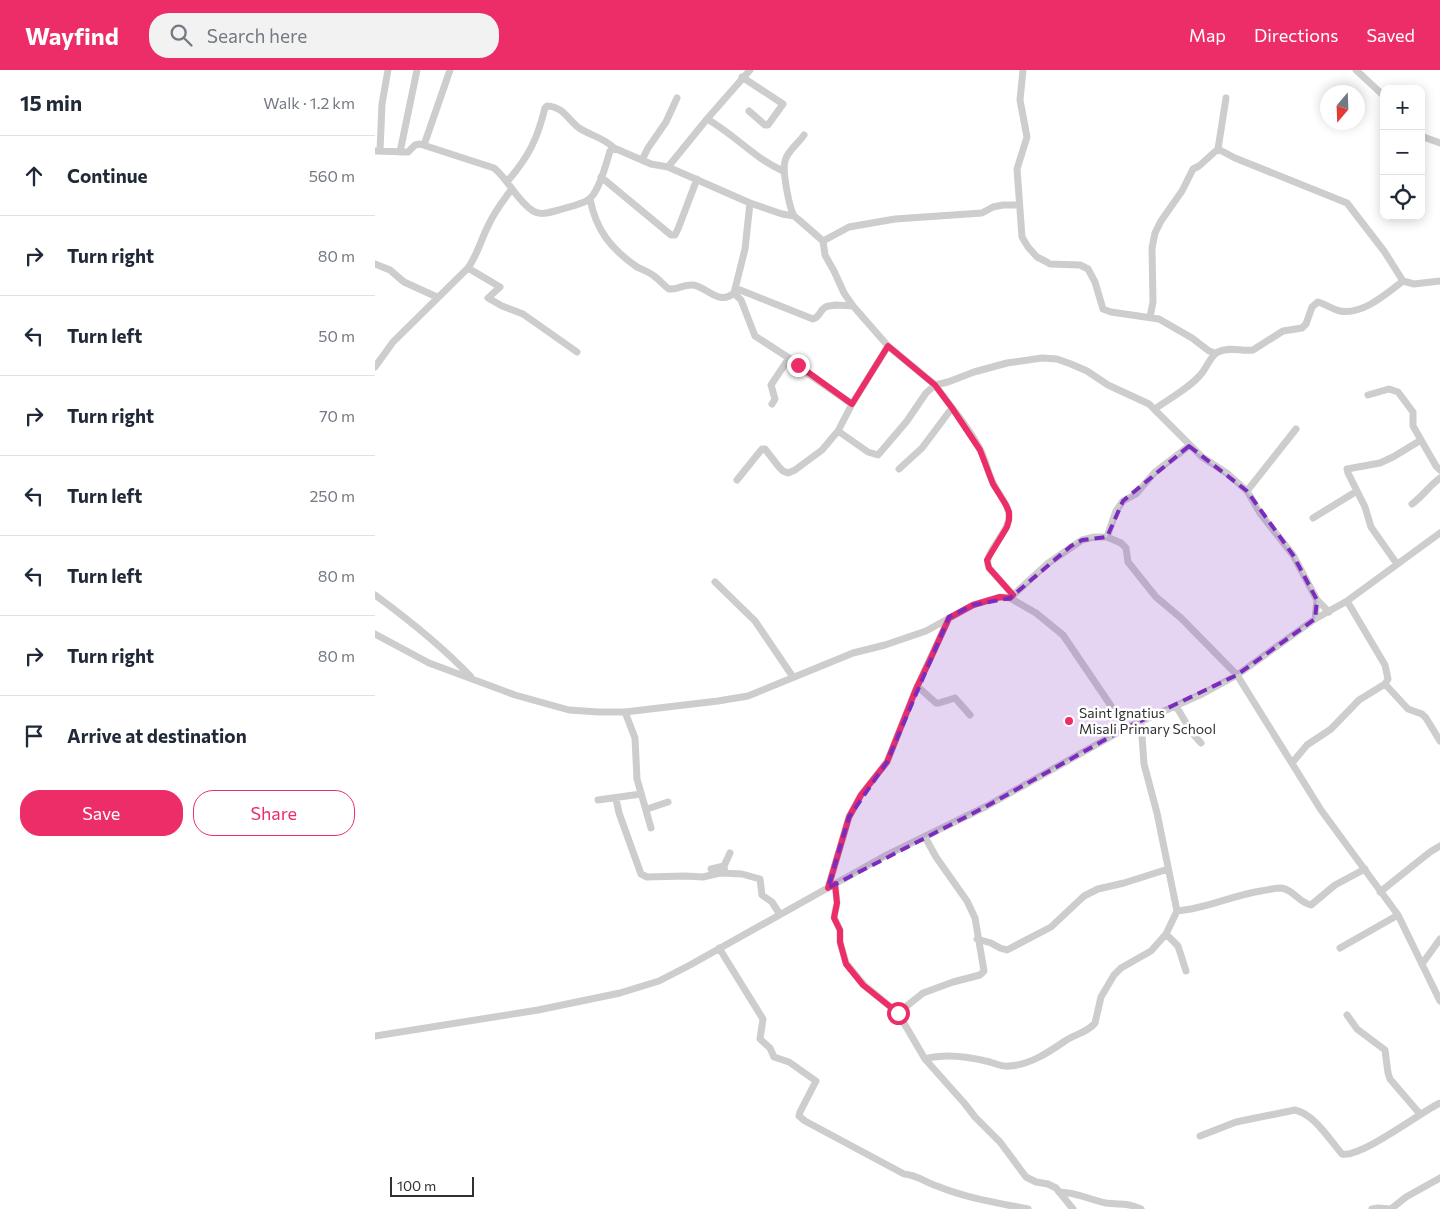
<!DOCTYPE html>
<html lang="en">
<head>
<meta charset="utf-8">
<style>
  body { margin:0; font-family:Commissioner,sans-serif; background:#f2f2f3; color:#1f2937 }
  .controls { position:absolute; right:15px; top:15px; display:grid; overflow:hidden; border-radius:10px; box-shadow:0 2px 12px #0003 }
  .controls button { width:45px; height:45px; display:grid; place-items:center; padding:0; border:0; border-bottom:1px solid #e0e1e3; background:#fff; color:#1f2937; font:25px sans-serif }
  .compass { position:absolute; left:945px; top:15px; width:45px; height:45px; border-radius:50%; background:#fff; box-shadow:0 2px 12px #0003; rotate:199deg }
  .scale { position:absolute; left:15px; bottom:12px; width:84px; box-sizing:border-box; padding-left:5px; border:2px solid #303030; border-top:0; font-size:14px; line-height:18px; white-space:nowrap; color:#303030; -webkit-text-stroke:4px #fff; paint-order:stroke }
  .stop { position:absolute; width:15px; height:15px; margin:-11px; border:4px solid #ec2d68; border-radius:50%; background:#fff }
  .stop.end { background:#ec2d68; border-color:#fff; box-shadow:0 1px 5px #0008 }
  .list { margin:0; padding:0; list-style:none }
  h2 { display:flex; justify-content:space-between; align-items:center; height:65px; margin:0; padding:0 20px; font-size:21px }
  h2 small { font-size:16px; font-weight:400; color:#747a83 }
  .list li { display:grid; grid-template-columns:32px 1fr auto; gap:15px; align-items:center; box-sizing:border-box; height:80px; padding:0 20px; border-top:1px solid #e0e1e3 }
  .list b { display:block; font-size:19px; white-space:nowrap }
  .list em { font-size:16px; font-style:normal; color:#747a83 }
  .actions { display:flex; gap:10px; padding:15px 20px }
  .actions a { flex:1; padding:11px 0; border:1px solid #ec2d68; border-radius:20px; text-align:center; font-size:18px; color:#ec2d68 }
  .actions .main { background:#ec2d68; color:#fff }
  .icon { flex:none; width:28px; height:28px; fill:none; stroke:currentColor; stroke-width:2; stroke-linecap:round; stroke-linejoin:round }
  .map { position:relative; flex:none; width:1065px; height:1139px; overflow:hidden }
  header { display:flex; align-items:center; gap:30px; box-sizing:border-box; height:70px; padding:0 25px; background:#ec2d68; color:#fff }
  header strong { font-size:24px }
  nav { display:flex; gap:28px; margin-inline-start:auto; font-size:18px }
  .search { width:350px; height:45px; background:#f2f2f3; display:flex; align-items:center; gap:12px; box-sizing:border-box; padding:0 18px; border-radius:20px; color:#747a83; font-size:19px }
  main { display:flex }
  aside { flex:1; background:#fff }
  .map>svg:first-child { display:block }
</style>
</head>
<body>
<header>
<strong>Wayfind</strong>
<div class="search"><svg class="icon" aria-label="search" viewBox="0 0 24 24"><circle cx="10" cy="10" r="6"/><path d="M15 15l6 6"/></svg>Search here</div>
<nav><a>Map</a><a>Directions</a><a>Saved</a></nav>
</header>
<main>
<aside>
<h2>15 min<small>Walk · 1.2 km</small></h2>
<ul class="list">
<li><svg class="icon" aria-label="ahead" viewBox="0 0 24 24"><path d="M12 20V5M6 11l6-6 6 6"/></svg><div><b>Continue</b></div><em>560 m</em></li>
<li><svg class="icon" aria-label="right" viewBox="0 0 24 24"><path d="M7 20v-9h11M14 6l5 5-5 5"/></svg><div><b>Turn right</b></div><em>80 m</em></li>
<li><svg class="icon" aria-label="left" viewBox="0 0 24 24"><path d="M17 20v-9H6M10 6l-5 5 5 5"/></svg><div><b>Turn left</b></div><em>50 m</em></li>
<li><svg class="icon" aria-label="right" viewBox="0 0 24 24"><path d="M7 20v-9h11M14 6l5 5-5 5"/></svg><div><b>Turn right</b></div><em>70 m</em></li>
<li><svg class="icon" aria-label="left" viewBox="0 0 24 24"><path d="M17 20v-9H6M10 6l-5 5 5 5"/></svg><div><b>Turn left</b></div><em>250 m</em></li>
<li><svg class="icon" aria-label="left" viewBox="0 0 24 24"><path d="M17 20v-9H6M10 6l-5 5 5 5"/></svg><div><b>Turn left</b></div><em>80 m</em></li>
<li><svg class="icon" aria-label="right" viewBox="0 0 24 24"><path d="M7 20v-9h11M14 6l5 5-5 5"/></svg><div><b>Turn right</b></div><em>80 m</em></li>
<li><svg class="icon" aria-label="arrive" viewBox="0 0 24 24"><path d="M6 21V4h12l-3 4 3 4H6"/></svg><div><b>Arrive at destination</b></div></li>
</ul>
<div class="actions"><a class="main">Save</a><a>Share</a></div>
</aside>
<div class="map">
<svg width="1065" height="1139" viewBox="0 0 1065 1139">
  <rect width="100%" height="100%" fill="#fff"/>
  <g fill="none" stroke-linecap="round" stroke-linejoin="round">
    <path stroke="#cdcdcd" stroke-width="7" d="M 375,0 L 332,49 L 293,97 L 375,133 L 407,144 L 419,146 L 424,150 L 448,171 L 450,185 L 459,201 L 469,223 L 478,236 L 513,276 L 560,315 L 573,312 L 599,302 L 632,293 L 667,288 L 682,289 L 696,294 L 712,301 L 733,315 L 774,334 L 827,387 L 853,404 L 872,421 L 885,443 L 918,485 L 942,530 L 954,542
      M 648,0 L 645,30 L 652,67 L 642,99 L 647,167 L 653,177 L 662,187 L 670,191 L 675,194 L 705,195 L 713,199 L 720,212 L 728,239 L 736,242 L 784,249 L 817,268 L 834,281 L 840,283
      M 981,0 L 1009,26
      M 367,7 L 408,34 L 393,55 L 390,55 L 374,41
      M 332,49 C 359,64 379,88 408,101
      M 1046,66 L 1065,73
      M 49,75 L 75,0
      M 843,79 L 860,88 L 972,133 L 1009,181 L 1028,211 L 1039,214 L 1065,211
      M 0,81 L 33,82 L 40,75 L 45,74 L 119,98 C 134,110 141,130 158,141 C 166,146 175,142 184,140 C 193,137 205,135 213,130 C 224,123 231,94 235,81 L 239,78 L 276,94 L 293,97
      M 5,81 L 7,34 L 13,0
      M 25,82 L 42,0
      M 267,90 L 273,78 L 291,52 L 302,28
      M 226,107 L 296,165 L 300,165 L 303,159 L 322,109
      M 132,112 C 154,86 162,70 170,38 L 172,36 C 189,37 192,49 204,58 C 216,66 228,67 239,78
      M 215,129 C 221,160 236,179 262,197 C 268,200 274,202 279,206 C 285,210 288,215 294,219 C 302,220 309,214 318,215 C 332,217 344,236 359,223 L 370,179 L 375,133
      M 419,146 C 414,137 407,100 410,91 C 412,81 424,73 429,65
      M 448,171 L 474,157 L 520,149 L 607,143 L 618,137 L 628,135 L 644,135
      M 0,194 L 15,200 L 29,212 L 62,227
      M 93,198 L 125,217 L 113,228 L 127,236 L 148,244 L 202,282
      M 360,218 L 438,249 C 445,247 444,242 449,238 C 456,233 469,236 478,236
      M 359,223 L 366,230 L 380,266 L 414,288 L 429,301 L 477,334
      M 775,247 L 778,232 L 777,178 L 780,163 L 786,151 L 807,121 L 818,99 L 824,96 L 843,79 L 851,28
      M 0,297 L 18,272 L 93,198 C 103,184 106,169 114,154 C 120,141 128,131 136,120
      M 993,325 L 1014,319 L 1023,322 L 1038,342 L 1038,356 L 1061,396 L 1065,400
      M 397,334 L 400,329 L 396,315 L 414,288
      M 780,339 C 795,328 815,318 827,303 C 832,297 836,285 843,282 C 855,276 867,282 878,280 L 908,261 L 927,258 L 931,254 L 937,237 L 943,232 C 950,234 957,239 965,241 C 988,245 1011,224 1028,211
      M 463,361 L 493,382 L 503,385 L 532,351 L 551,323 L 560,315 C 575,336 595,358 606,381 C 611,391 613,403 618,413 C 623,423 632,432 634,444 C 636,463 606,483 614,498 L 638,525
      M 524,399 L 547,378 L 577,338
      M 362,410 L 387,379 L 390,379 L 404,397 L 408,401 L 413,403 L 420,400 L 447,380 L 463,361 L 477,334 L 513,276
      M 872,421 L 921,359
      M 1037,434 C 1048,426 1054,416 1065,408
      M 938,448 L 982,421
      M 732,467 L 741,441 L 748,431 L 761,424 L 780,402 L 814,376
      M 1022,494 L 996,457 L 990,437 L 973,403 L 972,399 L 1005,393 L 1018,387 L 1046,370
      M 340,512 L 380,551 L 418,607
      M 0,525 C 34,550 67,576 96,607
      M 635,528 L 672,494 L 707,470 L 719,467 L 732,467 L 746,473 L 751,478 L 753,492 L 781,527 L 806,548 L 862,605 L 946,740 L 1023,845 L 1065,931
      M 940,549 L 942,530
      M 0,564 L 54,593 L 140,625 L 194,640 L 224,642 L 250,642 L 343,631 L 373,626 L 478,583 L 510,575 L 551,561 L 598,535 L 625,527 L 635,528 L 661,543 L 688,565 L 751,658
      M 1010,614 L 1033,639 L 1047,644 L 1051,648 L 1065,671
      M 542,616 L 561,633 L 564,633 L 580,628 L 595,645
      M 801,636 L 817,663 L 826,673
      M 250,642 L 260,668 L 262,709 L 276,758
      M 917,693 L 932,675 L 956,659 L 984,630 L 1010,614 L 1013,609 L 1010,595 L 972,531
      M 241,729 L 244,743 L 266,804 L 272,807 L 310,806 L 328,807 L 345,803 L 367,804 L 385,809 L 387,825 L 397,832 L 404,843
      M 223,730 L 266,724
      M 272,739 L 293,732
      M 336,799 L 349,796
      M 350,803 L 349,796 L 355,783
      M 460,814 L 462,833 L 459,847 L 465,860 L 465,872 L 471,893 L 489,915 L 523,943 L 550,989 L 590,1034 L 600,1047 L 625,1072 L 651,1107 L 661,1112 L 673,1114 L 681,1118 L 698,1139
      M 453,818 L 474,747 L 486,725 L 512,692 L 541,619 L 574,548
      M 1005,822 L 1055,782 L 1065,776
      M 802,841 C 831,839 858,825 886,821 C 893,820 900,818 906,818 C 918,819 924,833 936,835 L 960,815 L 990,799
      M 791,864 L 803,876 L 811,901
      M 602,869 L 616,873 L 625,878 L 632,880 L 676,857 L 709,826 L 723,819 L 749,813 L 793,799
      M 344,878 L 388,949 L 385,969 L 395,978 L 399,987 L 414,992 L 441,1011 L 425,1042 L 424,1046 L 430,1051 L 529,1104 C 542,1105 550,1112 562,1116 C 591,1128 623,1133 653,1139
      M 965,878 L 1023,845
      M 1047,894 L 1065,869
      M 523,943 L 548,923 L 578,912 L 605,905 L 609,901 L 600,848 L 592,831 L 561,787 L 550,767
      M 972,945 L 982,959 L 1010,980 L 1013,1003 L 1015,1009 L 1045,1044
      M 0,966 L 163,940 L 245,923 L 284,911 L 315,895 L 508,787 L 612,736 L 751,658 L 827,624 L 862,605 L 940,549 L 972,531 L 1065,463
      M 550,989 C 571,983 595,987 615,992 C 622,994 627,997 634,996 C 655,995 674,982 690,971 C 700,964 712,963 720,953 L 726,927 L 739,905 L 746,898 L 776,881 L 791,864 L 802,841 L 782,743 L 769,694 L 766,652
      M 825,1066 L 861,1052 L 920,1040 C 939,1044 954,1069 967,1084 C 986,1088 1044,1043 1065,1033
      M 684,1122 C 701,1122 715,1130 731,1133 C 746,1135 750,1132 766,1139
      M 997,1139 L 1003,1138 L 1015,1139
      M 1016,1139 L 1031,1127 L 1065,1108"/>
  </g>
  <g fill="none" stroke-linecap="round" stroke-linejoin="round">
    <path stroke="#ec2d68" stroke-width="6" d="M 423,295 L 477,334 L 513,276 L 560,315 L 577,338 L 605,380 L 618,414 L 631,435 L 634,442 L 634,450 L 632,457 L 612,490 L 614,498 L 638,525 L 635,528 L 625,527 L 598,535 L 574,548 L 554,592 L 541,619 L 512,692 L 486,725 L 474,747 L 453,818 L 460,814 L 462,833 L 459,848 L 465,860 L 465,872 L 471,894 L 488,915 L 523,943"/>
  </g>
  <path fill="#7b2cbf" fill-opacity="0.2" stroke="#7b2cbf" stroke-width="4" stroke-dasharray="10 6" stroke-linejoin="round" d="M 814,376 L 872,421 L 918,485 L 942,530 L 940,549 L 862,605 L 751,658 L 612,736 L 453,818 L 474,747 L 512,692 L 574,547 L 598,535 L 635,528 L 696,476 L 707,470 L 732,467 L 748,431 Z"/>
  <circle fill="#ec2d68" stroke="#fff" stroke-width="2" cx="694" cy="651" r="5"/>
  <g text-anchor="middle" stroke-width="5" stroke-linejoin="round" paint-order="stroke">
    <g font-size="14" fill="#303030" stroke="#fff" text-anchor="start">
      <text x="704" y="648">Saint Ignatius<tspan x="704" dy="16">Misali Primary School</tspan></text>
    </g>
  </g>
</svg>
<div class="controls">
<button>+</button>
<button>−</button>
<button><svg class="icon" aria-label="locate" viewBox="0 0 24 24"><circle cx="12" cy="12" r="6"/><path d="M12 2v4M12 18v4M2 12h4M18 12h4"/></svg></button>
</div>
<svg class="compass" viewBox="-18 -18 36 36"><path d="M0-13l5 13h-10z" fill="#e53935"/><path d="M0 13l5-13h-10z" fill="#747a83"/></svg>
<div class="scale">100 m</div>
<div class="stop" style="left:523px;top:943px"></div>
<div class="stop end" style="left:423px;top:295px"></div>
</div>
</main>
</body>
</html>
